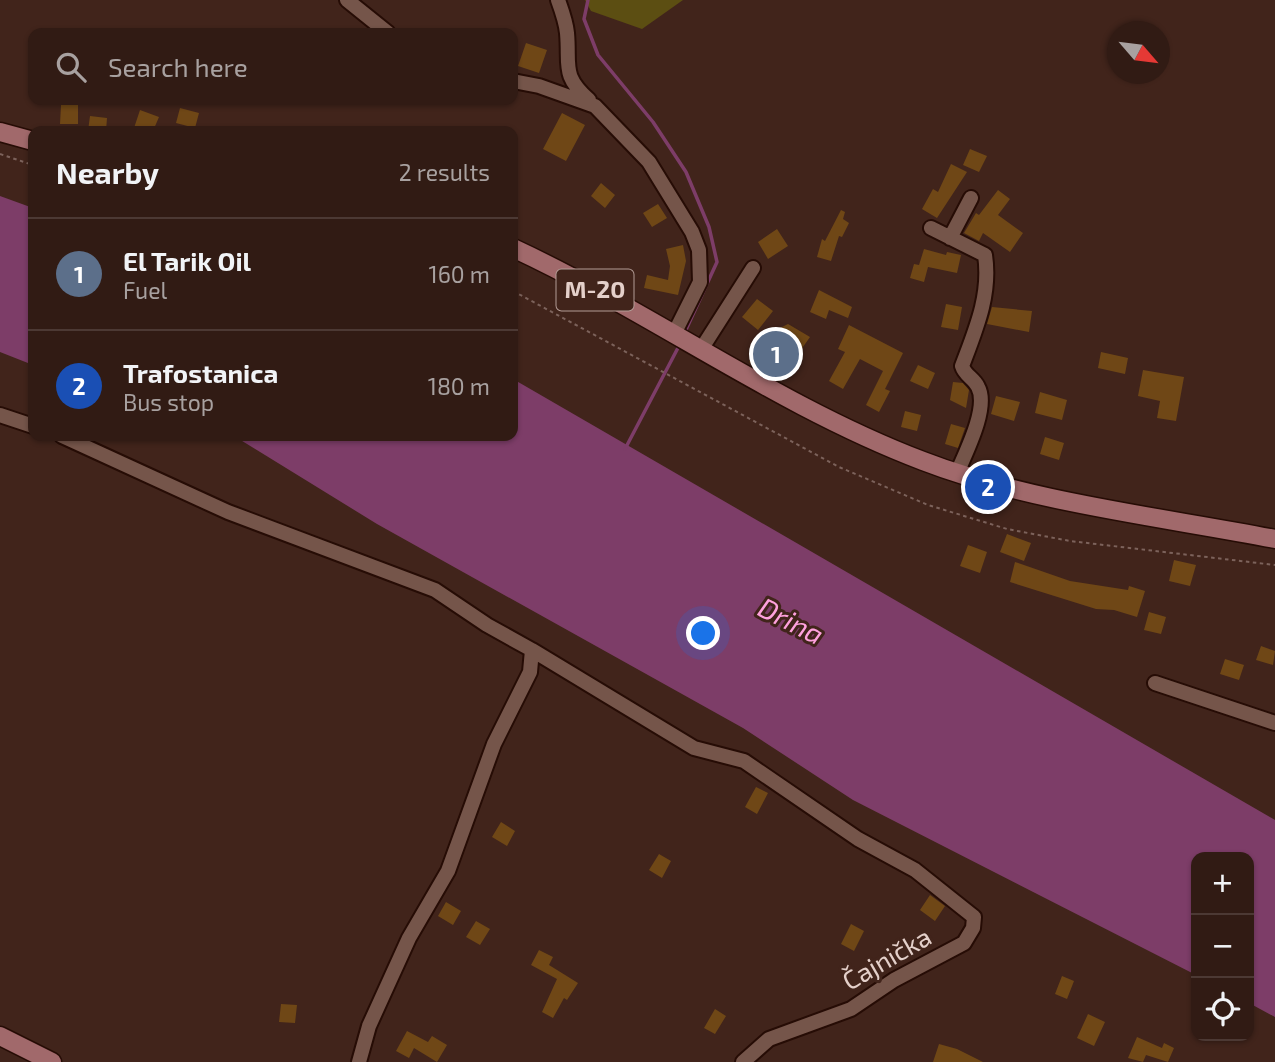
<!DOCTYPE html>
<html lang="en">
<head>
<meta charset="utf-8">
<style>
  body { margin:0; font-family:"Exo 2",sans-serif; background:#39241d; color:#f1f3f6 }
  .controls { position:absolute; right:21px; bottom:21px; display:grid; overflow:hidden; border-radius:14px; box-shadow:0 2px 5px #0004 }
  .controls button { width:63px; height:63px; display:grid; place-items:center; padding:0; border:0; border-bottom:2px solid #4c3934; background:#311b14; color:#f1f3f6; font:35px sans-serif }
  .compass { position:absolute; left:1107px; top:21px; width:63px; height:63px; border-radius:50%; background:#311b14; box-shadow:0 2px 5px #0004; rotate:118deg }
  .you { position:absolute; left:704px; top:634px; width:24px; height:24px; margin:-18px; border:5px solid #fff; border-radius:50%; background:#1a73e8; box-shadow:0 0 0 10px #1a73e833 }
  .badge { display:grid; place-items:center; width:46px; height:46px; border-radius:50%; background:#5acebc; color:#fff; font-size:23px; font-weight:700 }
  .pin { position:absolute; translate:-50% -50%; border:4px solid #fff; box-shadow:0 2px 7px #0006 }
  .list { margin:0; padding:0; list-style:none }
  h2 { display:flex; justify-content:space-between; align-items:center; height:91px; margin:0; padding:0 28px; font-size:30px }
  h2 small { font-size:23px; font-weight:400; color:#a8a1a0 }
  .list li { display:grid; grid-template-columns:46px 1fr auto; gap:21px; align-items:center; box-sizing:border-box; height:112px; padding:0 28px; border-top:2px solid #4c3934 }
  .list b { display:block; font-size:26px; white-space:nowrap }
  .list p { margin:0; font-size:23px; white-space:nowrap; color:#a8a1a0 }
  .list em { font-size:23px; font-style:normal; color:#a8a1a0 }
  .icon { flex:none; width:38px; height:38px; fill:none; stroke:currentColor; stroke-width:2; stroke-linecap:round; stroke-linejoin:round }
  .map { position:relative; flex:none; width:1275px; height:1062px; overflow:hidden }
  .search { position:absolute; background:#311b14; box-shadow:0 2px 5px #0004; left:28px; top:28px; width:490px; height:77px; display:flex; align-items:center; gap:18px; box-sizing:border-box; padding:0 24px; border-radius:14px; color:#a8a1a0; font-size:26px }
  .panel { position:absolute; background:#311b14; box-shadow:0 2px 5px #0004; left:28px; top:126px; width:490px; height:315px; border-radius:14px }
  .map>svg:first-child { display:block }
</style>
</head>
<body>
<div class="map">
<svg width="1275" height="1062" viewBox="0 0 1275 1062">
  <rect width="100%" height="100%" fill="#41241b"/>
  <path fill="#5c4e12" d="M 585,0 L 683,0 L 642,29 L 591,11 Z"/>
  <path fill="#7d3d68" d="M 0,196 L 33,208 L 33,365 L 0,352 Z
    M 513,379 L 1275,820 L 1275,1017 L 1249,1003 L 1249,857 L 1196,857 L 1196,975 L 853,800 L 743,728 L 377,524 L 234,436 L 513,436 Z"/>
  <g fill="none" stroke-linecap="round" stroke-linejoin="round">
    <path stroke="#7d3d68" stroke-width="3.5" d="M 588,0 L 584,19 L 598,55 L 653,122 L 686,172 L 709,227 L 717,262 L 684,334
      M 625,449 L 680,344"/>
  </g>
  <path fill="#6f4716" d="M 526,43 L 547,50 L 539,73 L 518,66 Z
    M 61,105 L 78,105 L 78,124 L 60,124 Z
    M 180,108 L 199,113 L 195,128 L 176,123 Z
    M 140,110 L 159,117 L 153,131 L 134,128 Z
    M 562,113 L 585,125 L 566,161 L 543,149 Z
    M 90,116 L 107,118 L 106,131 L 88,131 Z
    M 970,149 L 987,156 L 979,172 L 963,165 Z
    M 951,164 L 967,172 L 937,218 L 922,209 L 933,189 L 938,192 Z
    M 601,183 L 615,195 L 605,208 L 591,196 Z
    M 998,190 L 1010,199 L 998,215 L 1023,233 L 1010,252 L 983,233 L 979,241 L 964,233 L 976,213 L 979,215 Z
    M 658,204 L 667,218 L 652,227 L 643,213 Z
    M 841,210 L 845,212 L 843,219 L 849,223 L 842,237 L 839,236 L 831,261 L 817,257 L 822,239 L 825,241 Z
    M 777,229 L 788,246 L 768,259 L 758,242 Z
    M 683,245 L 686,261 L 678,295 L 644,288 L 647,275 L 668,280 L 670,266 L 666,249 Z
    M 924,249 L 946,255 L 947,252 L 961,255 L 957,273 L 928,267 L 924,282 L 910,278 L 914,264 L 919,265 Z
    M 819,290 L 852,307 L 848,318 L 829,310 L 826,319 L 810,312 Z
    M 757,299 L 773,311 L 758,330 L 742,317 Z
    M 946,304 L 962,307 L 958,330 L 941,327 Z
    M 992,307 L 1032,311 L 1029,332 L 987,324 Z
    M 788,324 L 810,337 L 779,381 L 749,362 L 766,335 Z
    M 849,325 L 903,353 L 885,389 L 890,391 L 879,412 L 866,405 L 883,371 L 860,359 L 843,389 L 829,381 L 845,352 L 838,349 Z
    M 1101,352 L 1128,358 L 1125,374 L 1098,368 Z
    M 918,365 L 935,373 L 928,389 L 910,381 Z
    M 1143,370 L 1184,377 L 1176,421 L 1157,418 L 1160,401 L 1138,396 Z
    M 953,382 L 963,383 L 969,390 L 966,408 L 950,400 Z
    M 1040,392 L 1067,400 L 1062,420 L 1035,413 Z
    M 996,396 L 1020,402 L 1014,421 L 991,414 Z
    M 905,411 L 921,415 L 917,431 L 901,427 Z
    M 951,424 L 965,428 L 958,448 L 945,444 Z
    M 1045,437 L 1064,443 L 1059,460 L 1040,454 Z
    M 1007,534 L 1031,543 L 1024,561 L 1000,552 Z
    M 968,545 L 987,552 L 980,573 L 960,566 Z
    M 1174,560 L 1196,565 L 1190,586 L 1169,581 Z
    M 1015,562 L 1070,581 L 1128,590 L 1129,586 L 1145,591 L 1137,617 L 1114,610 L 1096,609 L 1010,582 Z
    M 1149,612 L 1166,617 L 1161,634 L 1144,630 Z
    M 1261,646 L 1275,651 L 1273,665 L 1256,660 Z
    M 1225,659 L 1244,665 L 1239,680 L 1220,674 Z
    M 756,787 L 768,793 L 757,814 L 745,807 Z
    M 501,822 L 515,831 L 507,846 L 492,837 Z
    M 659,854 L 671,861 L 662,878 L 649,870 Z
    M 930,895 L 945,906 L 935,921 L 920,910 Z
    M 446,902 L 461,911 L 453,925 L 438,916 Z
    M 476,921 L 490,929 L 480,945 L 466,937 Z
    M 851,924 L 864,931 L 854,951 L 841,944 Z
    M 539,950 L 553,957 L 549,965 L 578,983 L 567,1000 L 564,998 L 553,1018 L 542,1012 L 557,979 L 531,965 Z
    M 1062,976 L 1074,981 L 1067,999 L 1055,994 Z
    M 281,1004 L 297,1005 L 295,1023 L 279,1022 Z
    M 715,1009 L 726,1016 L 715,1034 L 704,1028 Z
    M 1088,1014 L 1105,1022 L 1094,1046 L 1077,1038 Z
    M 407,1031 L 428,1042 L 432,1036 L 447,1045 L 437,1062 L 414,1048 L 409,1058 L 396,1051 Z
    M 1137,1037 L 1162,1048 L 1164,1043 L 1174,1048 L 1168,1062 L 1146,1055 L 1143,1062 L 1128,1058 Z
    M 939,1044 L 957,1049 L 983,1062 L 933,1062 Z"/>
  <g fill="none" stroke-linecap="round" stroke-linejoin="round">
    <g stroke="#260c05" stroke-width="18">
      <path id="minor" d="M 347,0 L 388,33
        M 558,0 C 562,11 566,22 567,33 C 570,66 561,75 589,100
        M 513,81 L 539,86 L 595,106 L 649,162 L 692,232 L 699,250 L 700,282 L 675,332
        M 931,228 L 985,255 C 991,294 976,329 962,366 C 965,376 974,378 978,387 C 989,407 966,452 957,473
        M 950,238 L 971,198
        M 702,348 L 753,268
        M 0,415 L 33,426
        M 62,436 L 228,512 L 435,590 L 487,625 L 532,650 L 530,672 L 494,744 L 448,871 L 409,938 L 369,1026 L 359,1062
        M 532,650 L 694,748 L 744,761 L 858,839 L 915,870 L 974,917 L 973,928 L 964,943 L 894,980 L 851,1009 L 769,1039 L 743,1062
        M 1155,683 L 1275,723"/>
    </g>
    <g stroke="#260c05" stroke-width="21">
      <path id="major" d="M 0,132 L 33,141
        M 513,248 C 653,313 778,406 923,461 C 1029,502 1162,517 1275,539
        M 0,1036 L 52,1062"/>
    </g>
    <path stroke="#7c625b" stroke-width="2" stroke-dasharray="3.5 3.5" stroke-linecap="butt" d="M 0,154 L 33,165
      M 513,291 L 839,467 L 928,505 L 1007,529 L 1070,541 L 1275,565"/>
    <use href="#minor" stroke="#75554a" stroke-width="14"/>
    <use href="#major" stroke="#a1696b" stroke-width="18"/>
  </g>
  <g text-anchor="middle" stroke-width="6" stroke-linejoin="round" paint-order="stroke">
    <rect fill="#41241b" stroke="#b39c96" stroke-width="2" x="556.5" y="269.5" width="77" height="41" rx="5"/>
    <g font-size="24" font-weight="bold" fill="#e4d0ca">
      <text x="595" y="298">M-20</text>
    </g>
    <g font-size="26" fill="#e4d0ca" stroke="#41241b">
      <text transform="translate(887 959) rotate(-30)" y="9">Čajnička</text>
    </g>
    <g font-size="28" font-style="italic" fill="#ffa1de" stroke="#41241b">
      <text transform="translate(791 621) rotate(27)" y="10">Drina</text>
    </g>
  </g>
</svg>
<div class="controls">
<button>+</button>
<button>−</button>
<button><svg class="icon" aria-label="locate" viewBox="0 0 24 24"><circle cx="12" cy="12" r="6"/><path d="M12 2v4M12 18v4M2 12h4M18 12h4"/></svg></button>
</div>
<svg class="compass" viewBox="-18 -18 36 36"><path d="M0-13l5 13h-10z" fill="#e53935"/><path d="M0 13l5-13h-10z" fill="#a8a1a0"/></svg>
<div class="you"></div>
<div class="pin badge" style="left:776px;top:354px;background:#5c6f8a">1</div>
<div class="pin badge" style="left:988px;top:487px;background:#1a4fb4">2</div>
<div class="search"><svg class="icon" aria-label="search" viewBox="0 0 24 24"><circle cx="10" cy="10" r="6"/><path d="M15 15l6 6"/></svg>Search here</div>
<section class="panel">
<h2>Nearby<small>2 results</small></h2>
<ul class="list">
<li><span class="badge" style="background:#5c6f8a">1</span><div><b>El Tarik Oil</b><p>Fuel</p></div><em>160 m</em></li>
<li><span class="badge" style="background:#1a4fb4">2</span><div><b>Trafostanica</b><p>Bus stop</p></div><em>180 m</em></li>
</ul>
</section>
</div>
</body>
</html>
